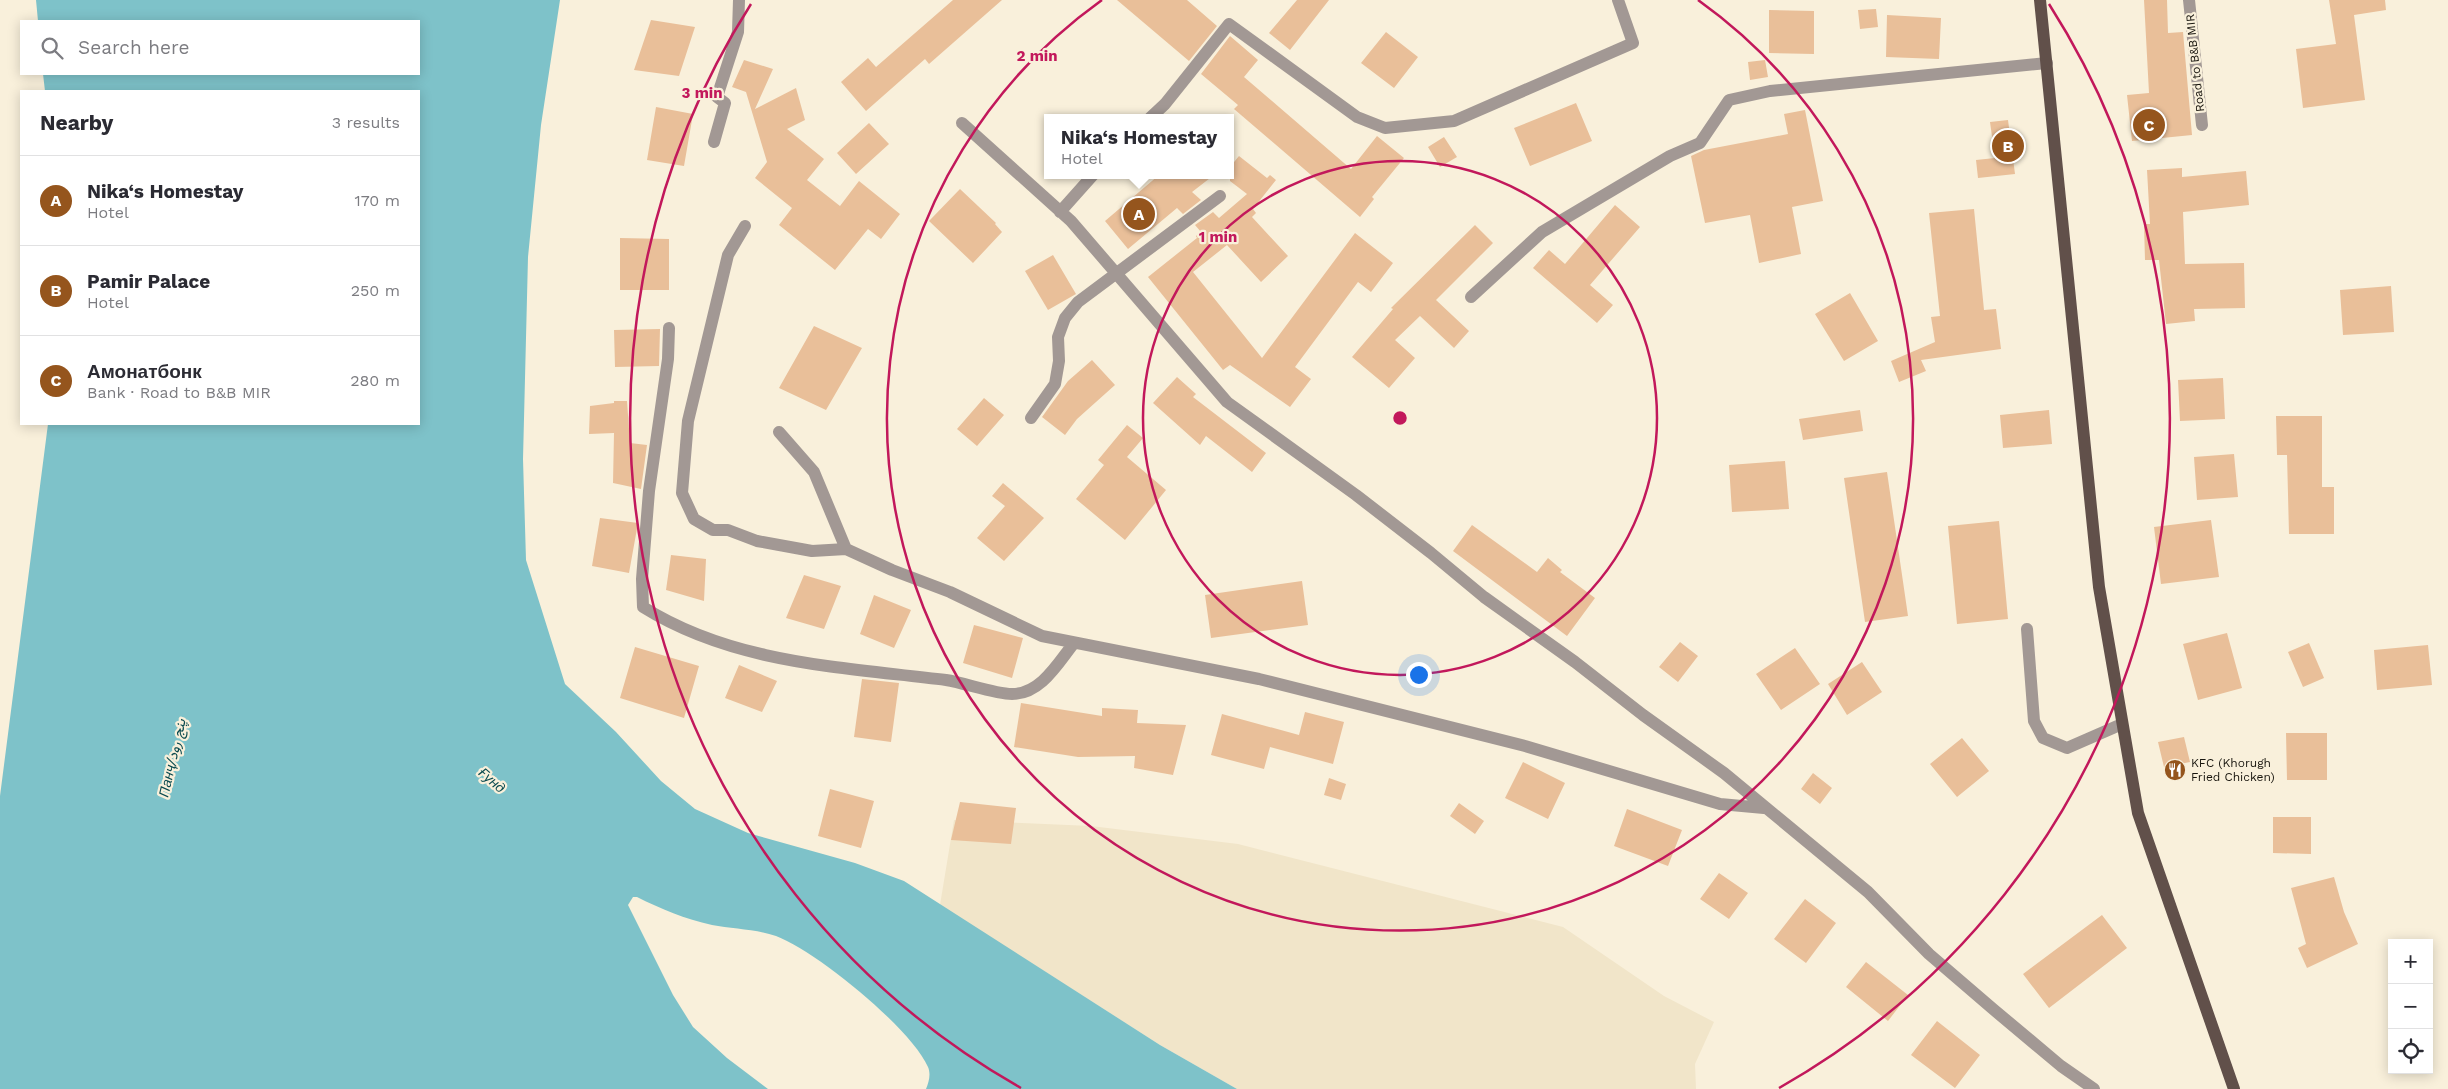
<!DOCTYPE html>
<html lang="en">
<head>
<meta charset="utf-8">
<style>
  body { margin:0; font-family:"Work Sans",Vazirmatn,sans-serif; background:#f7f7f7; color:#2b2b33 }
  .controls { position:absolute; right:15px; bottom:15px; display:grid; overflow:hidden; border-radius:0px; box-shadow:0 2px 12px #0003 }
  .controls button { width:45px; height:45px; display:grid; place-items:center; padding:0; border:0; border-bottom:1px solid #e1e1e2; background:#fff; color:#2b2b33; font:25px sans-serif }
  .you { position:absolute; left:1418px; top:674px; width:18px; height:18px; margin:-12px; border:4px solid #fff; border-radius:50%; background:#1a73e8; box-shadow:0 0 0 8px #1a73e833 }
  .badge { display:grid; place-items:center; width:32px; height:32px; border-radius:50%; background:#95551d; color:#fff; font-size:16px; font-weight:700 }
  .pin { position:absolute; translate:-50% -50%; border:2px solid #fff; box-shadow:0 1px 5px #0006 }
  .popup { position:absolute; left:1044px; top:114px; width:190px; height:65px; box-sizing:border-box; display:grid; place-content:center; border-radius:0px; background:#fff; filter:drop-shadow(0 1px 4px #0005); font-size:16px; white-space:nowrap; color:#7c7c81 }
  .popup b { font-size:19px; color:#2b2b33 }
  .popup::after { content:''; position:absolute; left:50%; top:100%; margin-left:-10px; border:10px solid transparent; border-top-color:#fff }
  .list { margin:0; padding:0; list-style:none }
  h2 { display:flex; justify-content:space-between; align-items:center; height:65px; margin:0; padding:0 20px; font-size:21px }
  h2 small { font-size:16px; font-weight:400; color:#7c7c81 }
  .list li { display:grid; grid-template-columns:32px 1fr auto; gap:15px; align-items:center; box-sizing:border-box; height:90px; padding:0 20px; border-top:1px solid #e1e1e2 }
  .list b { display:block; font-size:19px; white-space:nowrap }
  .list p { margin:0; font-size:16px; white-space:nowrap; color:#7c7c81 }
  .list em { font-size:16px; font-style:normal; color:#7c7c81 }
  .icon { flex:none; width:28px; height:28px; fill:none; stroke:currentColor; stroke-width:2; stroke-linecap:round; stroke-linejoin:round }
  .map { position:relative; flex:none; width:2448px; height:1089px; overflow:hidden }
  .search { position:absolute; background:#fff; box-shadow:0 2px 12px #0003; left:20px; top:20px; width:400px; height:55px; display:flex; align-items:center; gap:12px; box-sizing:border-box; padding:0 18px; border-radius:0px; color:#7c7c81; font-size:19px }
  .panel { position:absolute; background:#fff; box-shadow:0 2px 12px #0003; left:20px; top:90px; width:400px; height:335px; border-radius:0px }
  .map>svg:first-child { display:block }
</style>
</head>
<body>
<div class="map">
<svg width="2448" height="1089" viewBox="0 0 2448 1089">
  <rect width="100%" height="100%" fill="#f9f0db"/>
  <path fill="#f1e5c9" d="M 954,820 L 1091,826 L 1238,844 L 1563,927 L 1664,996 L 1714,1022 L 1695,1064 L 1696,1089 L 1237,1089 L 1160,1045 L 940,905 Z"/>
  <path fill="#7ec2c9" d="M 36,0 L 560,0 L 541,125 L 528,257 L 523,459 L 526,560 L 565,684 L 616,732 L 661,781 L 695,809 L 748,833 L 855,863 L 904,881 L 1160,1045 L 1237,1089 L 926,1089 C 929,1082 931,1074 928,1067 C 911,1028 816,951 776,936 C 756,929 732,929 712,925 C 685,919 661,909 637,897 L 633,897 L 628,905 L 673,995 L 693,1027 L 727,1058 L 768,1089 L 0,1089 L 0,796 L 48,424 L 419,424 L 419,91 L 45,91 L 43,74 L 419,74 L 419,21 L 38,21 Z"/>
  <path fill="#e9bf99" d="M 953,0 L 1002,0 L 929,64 L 925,59 L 866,111 L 841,82 L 868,58 L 876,67 Z
    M 1117,0 L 1187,0 L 1217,26 L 1189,61 Z
    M 1297,0 L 1329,0 L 1290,50 L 1269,33 Z
    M 2144,0 L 2167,0 L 2168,33 L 2183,32 L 2192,135 L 2132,141 L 2127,95 L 2149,93 Z
    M 2329,0 L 2385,0 L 2386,10 L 2354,15 L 2365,100 L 2303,108 L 2296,49 L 2336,44 Z
    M 1876,9 L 1878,27 L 1860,29 L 1858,10 Z
    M 1769,10 L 1814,11 L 1814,54 L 1769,53 Z
    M 1887,15 L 1941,18 L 1939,59 L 1886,57 Z
    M 651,20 L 695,27 L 679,76 L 634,70 Z
    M 1386,32 L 1418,57 L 1394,88 L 1361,63 Z
    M 1230,36 L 1258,60 L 1244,77 L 1351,169 L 1377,136 L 1404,158 L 1372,197 L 1374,199 L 1360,217 L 1234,109 L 1238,105 L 1201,74 Z
    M 744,60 L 773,69 L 755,109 L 796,88 L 805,120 L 787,129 L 824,159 L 807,180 L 840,206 L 859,181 L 900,214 L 881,239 L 868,229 L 835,270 L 779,225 L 792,208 L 755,178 L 767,162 L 746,92 L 732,87 Z
    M 1765,60 L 1768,77 L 1750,80 L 1748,62 Z
    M 1576,103 L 1592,141 L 1530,166 L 1514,128 Z
    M 656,107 L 693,114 L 684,166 L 647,160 Z
    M 1805,110 L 1823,201 L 1792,207 L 1801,254 L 1759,263 L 1750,215 L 1705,223 L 1691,156 L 1704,150 L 1788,134 L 1784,114 Z
    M 2008,120 L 2015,174 L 1978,178 L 1976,160 L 1995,158 L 1990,122 Z
    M 869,123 L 889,144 L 856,174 L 837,153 Z
    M 1444,137 L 1457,157 L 1440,167 L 1428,147 Z
    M 1239,156 L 1267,178 L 1270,175 L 1276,180 L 1253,209 L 1256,213 L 1252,217 L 1288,256 L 1261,282 L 1227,245 L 1193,272 L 1262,358 L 1355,233 L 1393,263 L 1371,292 L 1358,282 L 1295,367 L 1311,379 L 1290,407 L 1230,365 L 1223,370 L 1148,277 L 1197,238 L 1196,236 L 1201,232 L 1195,225 L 1213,212 L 1219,218 L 1247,194 L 1230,181 L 1230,167 Z
    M 2182,168 L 2182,177 L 2246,171 L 2249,205 L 2183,212 L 2185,264 L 2244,263 L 2245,308 L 2194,309 L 2195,321 L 2166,324 L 2159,260 L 2145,260 L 2144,224 L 2150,224 L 2147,170 Z
    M 1159,175 L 1214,175 L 1192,192 L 1201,200 L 1183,214 L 1177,208 L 1128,249 L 1105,221 Z
    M 960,189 L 996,223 L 995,224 L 1002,232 L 973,263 L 929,221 Z
    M 1615,205 L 1640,227 L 1590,285 L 1613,305 L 1597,323 L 1533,268 L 1549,250 L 1565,264 Z
    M 1974,209 L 1984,310 L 1996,309 L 2001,349 L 1921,360 L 1926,371 L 1899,382 L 1891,361 L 1935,342 L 1931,317 L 1940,316 L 1929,213 Z
    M 1475,225 L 1493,243 L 1436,300 L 1469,331 L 1454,348 L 1420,316 L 1395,340 L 1415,358 L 1389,388 L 1352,357 L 1393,309 L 1391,308 Z
    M 620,238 L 669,239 L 669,290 L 620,290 Z
    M 1053,255 L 1076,294 L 1048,310 L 1025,271 Z
    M 2391,286 L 2394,332 L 2343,335 L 2340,290 Z
    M 1850,293 L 1878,341 L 1844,361 L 1815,314 Z
    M 814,326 L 862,348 L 826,410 L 779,388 Z
    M 660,329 L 659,366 L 615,367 L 614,330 Z
    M 1092,360 L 1115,385 L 1077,419 L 1065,435 L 1042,417 L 1068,381 Z
    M 1177,377 L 1196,394 L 1193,397 L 1266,453 L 1252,472 L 1206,436 L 1200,445 L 1153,403 Z
    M 2223,378 L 2225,419 L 2180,421 L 2178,380 Z
    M 984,398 L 1004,415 L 977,446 L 957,429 Z
    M 614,401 L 627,401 L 630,443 L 647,445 L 641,489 L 613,483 L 614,433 L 589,434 L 590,406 L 614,403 Z
    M 1860,410 L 1863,431 L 1803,440 L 1799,419 Z
    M 2049,410 L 2052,444 L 2003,448 L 2000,415 Z
    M 2276,416 L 2322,416 L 2322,487 L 2334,487 L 2334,534 L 2289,534 L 2287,455 L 2277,455 Z
    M 1127,425 L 1143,438 L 1127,457 L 1166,490 L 1125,540 L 1076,499 L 1104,465 L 1098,460 Z
    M 2234,454 L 2238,497 L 2197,500 L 2194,457 Z
    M 1785,461 L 1789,509 L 1732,512 L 1729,465 Z
    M 1887,472 L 1908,616 L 1865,622 L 1844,478 Z
    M 1003,483 L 1044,518 L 1004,561 L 977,538 L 1005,506 L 992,496 Z
    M 600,518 L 638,523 L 629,573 L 592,566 Z
    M 2211,520 L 2219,577 L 2161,584 L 2154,527 Z
    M 1999,521 L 2008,619 L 1957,624 L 1948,526 Z
    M 1472,525 L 1537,572 L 1548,558 L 1562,570 L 1560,572 L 1595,598 L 1567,636 L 1453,551 Z
    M 671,555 L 706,559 L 704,601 L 666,590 Z
    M 804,575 L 841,586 L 824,629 L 786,618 Z
    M 1302,581 L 1308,625 L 1211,638 L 1205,595 Z
    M 874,595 L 911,610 L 894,648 L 860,634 Z
    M 974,625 L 1023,638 L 1012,678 L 963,663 Z
    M 2227,633 L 2242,688 L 2198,700 L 2183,644 Z
    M 1680,642 L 1698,656 L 1678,682 L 1659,667 Z
    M 2309,643 L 2324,678 L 2303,687 L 2288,652 Z
    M 2428,645 L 2432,685 L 2377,690 L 2374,650 Z
    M 635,647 L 699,666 L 684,718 L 620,698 Z
    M 1795,648 L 1820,684 L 1781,710 L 1756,674 Z
    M 1862,662 L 1882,692 L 1847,715 L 1828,684 Z
    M 739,665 L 777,681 L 762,712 L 725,698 Z
    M 862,679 L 899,683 L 891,742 L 854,737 Z
    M 1021,703 L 1102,716 L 1102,708 L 1138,710 L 1137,723 L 1186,725 L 1173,775 L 1134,768 L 1135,756 L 1078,757 L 1014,747 Z
    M 1305,712 L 1344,722 L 1333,764 L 1270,747 L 1264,769 L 1211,755 L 1222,714 L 1299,735 Z
    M 2286,733 L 2327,733 L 2327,780 L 2287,780 Z
    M 2184,737 L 2190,762 L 2164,767 L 2158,742 Z
    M 1962,738 L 1989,771 L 1957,797 L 1930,764 Z
    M 1523,762 L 1565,783 L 1548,819 L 1505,798 Z
    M 1813,773 L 1832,788 L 1820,804 L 1801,789 Z
    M 1329,778 L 1346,784 L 1341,800 L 1324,795 Z
    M 830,789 L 874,801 L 861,848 L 818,836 Z
    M 960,802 L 1016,808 L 1011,844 L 951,840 Z
    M 1459,803 L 1484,821 L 1475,834 L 1450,816 Z
    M 1627,809 L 1682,830 L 1668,866 L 1614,846 Z
    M 2273,817 L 2311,817 L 2311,854 L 2273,853 Z
    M 1719,873 L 1748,893 L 1729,919 L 1700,899 Z
    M 2334,877 L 2344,912 L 2358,944 L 2307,968 L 2298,948 L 2306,944 L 2291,888 Z
    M 1805,899 L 1836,923 L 1806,963 L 1774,939 Z
    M 2102,915 L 2127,948 L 2049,1008 L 2023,974 Z
    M 1866,962 L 1908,995 L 1888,1021 L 1846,987 Z
    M 1937,1021 L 1980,1055 L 1955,1088 L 1911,1055 Z"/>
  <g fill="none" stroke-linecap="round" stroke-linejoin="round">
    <path stroke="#a29894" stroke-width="12" d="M 2189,0 L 2202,125
      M 1150,118 L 1165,104 L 1229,24 L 1357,117 L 1385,128 L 1454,121 L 1633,43 L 1618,0
      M 962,123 L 1071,221 L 1227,402 L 1356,495 L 1431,553 L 1484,597 L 1575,662 L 1643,715 L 1724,773 L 1868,892 L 1929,954 L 1993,1009 L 2061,1066 L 2094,1089
      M 714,142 L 725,103 L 717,97 L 738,32 L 739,0
      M 1060,212 L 1093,175
      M 745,226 L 728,255 L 688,421 L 682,493 L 694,519 L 713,530 L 728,530 L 757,541 L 812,551 L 846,549 L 892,570 L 950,592 L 1042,636 L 1259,679 L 1525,746 L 1720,804 L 1764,808
      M 1471,297 L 1542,232 L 1670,156 L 1700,143 L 1729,100 L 1770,91 L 2047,63
      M 669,328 L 668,359 L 649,491 L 642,579 L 643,607 C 734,664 842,667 946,680 C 965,683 995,694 1012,694 C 1041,694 1058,663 1074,643
      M 1031,418 L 1055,384 L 1059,361 L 1058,337 L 1065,318 L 1078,302 L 1220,196
      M 779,432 L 814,472 L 846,549
      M 2027,629 L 2034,721 L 2043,738 L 2067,748 L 2122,724"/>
    <path stroke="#61504a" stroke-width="12" d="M 2040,0 L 2099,587 L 2138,813 L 2234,1089"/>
  </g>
  <g fill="none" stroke="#c2185b" stroke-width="2.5">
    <circle cx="1400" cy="418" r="257"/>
    <path d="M1698 0A513 513 0 1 1 1102 0"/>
    <path d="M1021 1088A770 770 0 0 1 751 4M2049 4A770 770 0 0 1 1779 1088"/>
  </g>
  <defs>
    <g id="restaurant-disc" transform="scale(1.125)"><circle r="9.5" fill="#95551d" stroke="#f9f0db"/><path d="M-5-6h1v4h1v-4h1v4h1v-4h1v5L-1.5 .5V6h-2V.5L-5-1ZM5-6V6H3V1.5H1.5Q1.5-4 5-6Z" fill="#fff"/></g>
  </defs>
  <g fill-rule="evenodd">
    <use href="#restaurant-disc" x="2175" y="770"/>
  </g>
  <g text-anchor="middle" stroke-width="4.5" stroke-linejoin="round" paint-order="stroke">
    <g font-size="12" fill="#18150e" stroke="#f9f0db">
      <text transform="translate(2195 63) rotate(-96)" y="4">Road to B&amp;B MIR</text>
    </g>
    <g font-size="12" fill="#18150e" stroke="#f9f0db" text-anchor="start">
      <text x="2191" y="767">KFC (Khorugh<tspan x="2191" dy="14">Fried Chicken)</tspan></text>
    </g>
    <g font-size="14" font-style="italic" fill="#09494e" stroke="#f9f0db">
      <text transform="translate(172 758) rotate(-77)" y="5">Панҷ/پنج رود</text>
      <text transform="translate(492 780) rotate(41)" y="5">Ғунд</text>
    </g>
  </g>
  <circle cx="1400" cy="418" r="8" fill="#c2185b" stroke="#f9f0db" stroke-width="2.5"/>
  <g font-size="15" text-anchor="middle" font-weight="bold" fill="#c2185b" stroke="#f9f0db" stroke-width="4.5" stroke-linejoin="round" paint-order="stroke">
    <text x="1037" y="61">2 min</text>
    <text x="702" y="98">3 min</text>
    <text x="1218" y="242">1 min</text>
  </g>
</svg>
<div class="controls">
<button>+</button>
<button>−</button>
<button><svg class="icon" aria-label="locate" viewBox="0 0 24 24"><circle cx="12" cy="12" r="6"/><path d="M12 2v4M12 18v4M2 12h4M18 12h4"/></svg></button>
</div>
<div class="you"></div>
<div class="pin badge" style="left:1139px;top:214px">A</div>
<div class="popup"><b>Nika‘s Homestay</b>Hotel</div>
<div class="pin badge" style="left:2008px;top:146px">B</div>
<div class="pin badge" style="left:2149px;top:125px">C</div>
<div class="search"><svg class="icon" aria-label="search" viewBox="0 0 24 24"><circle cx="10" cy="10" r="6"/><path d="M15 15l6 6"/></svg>Search here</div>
<section class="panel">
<h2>Nearby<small>3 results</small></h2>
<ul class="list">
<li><span class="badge">A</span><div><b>Nika‘s Homestay</b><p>Hotel</p></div><em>170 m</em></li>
<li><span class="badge">B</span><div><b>Pamir Palace</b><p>Hotel</p></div><em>250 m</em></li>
<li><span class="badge">C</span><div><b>Амонатбонк</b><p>Bank · Road to B&amp;B MIR</p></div><em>280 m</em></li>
</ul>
</section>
</div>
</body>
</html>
